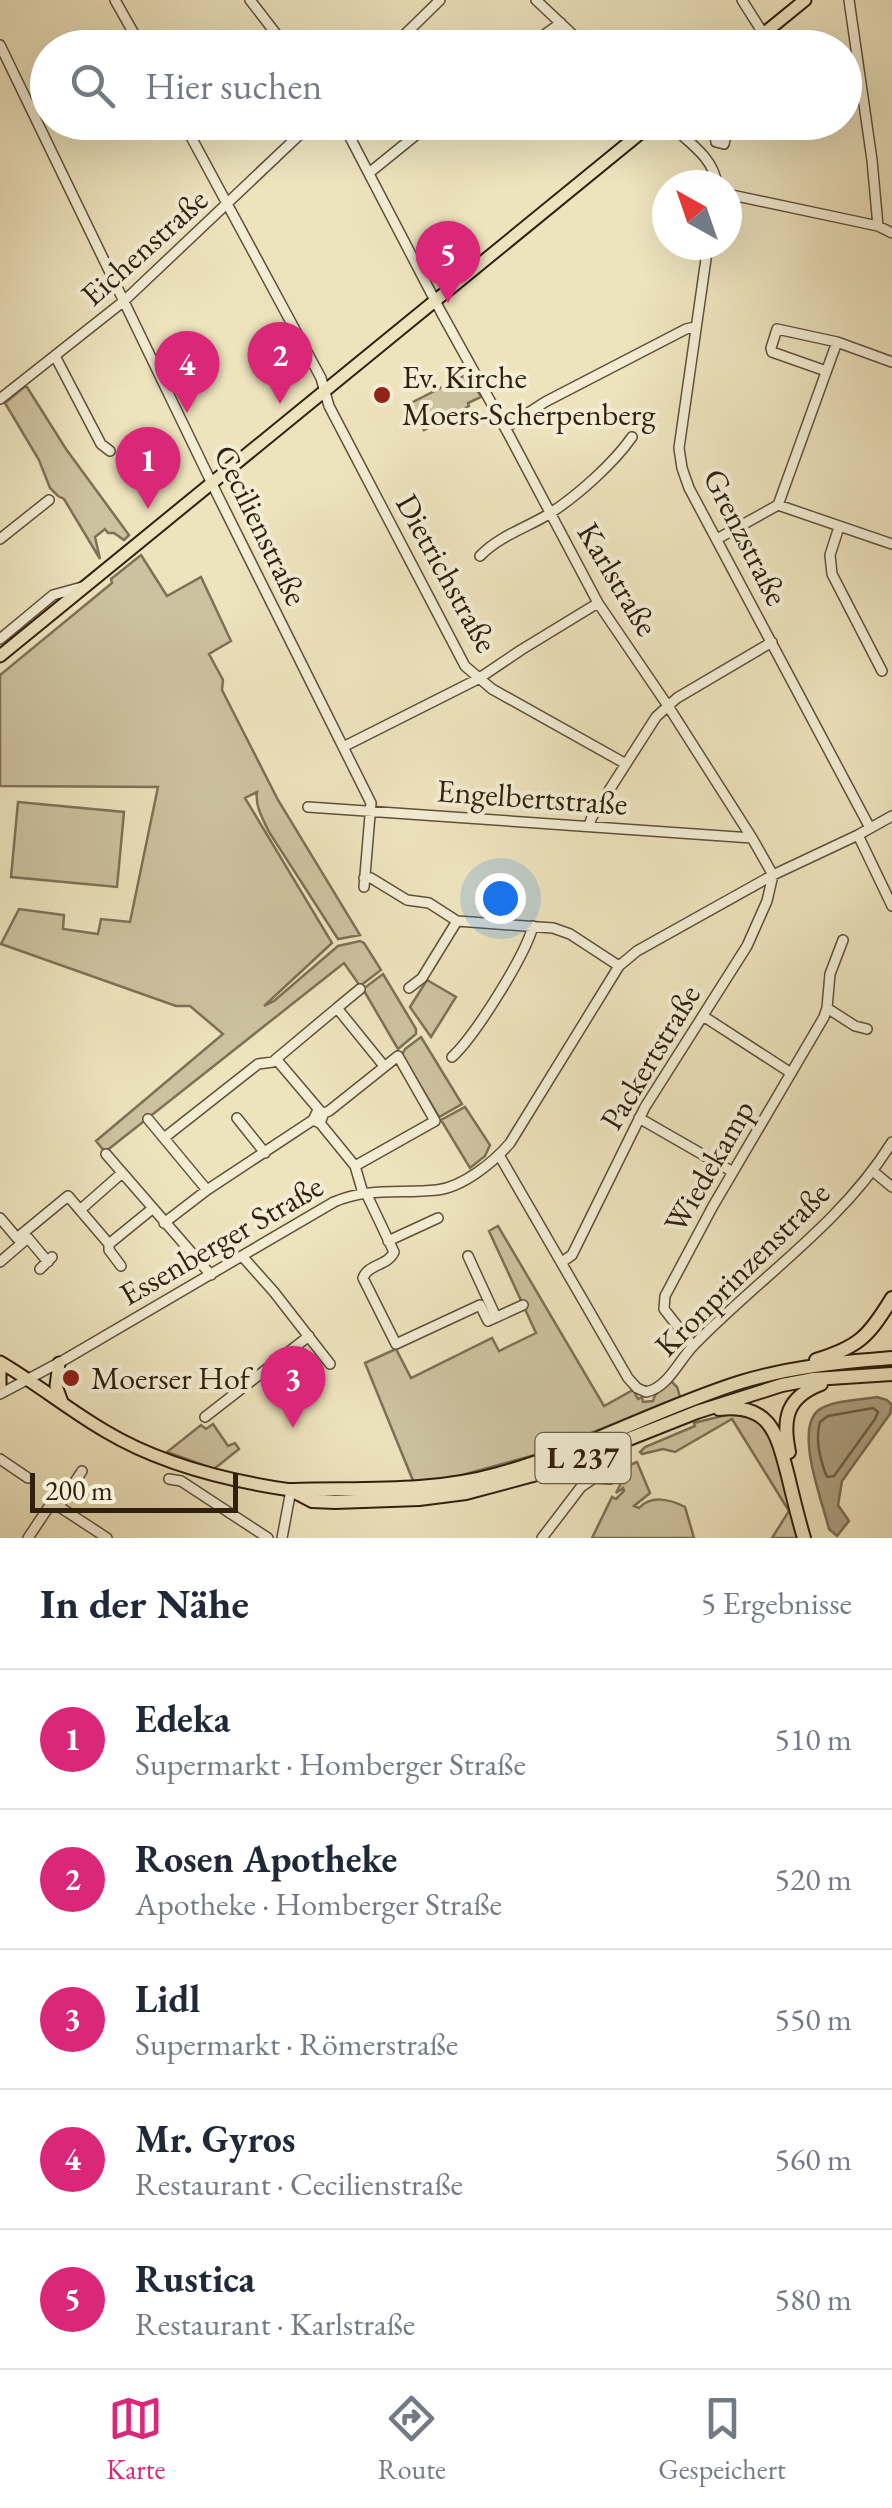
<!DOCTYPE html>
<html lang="de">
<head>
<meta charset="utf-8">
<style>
  body { margin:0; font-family:"EB Garamond",serif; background:#f2f2f3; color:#1f2937 }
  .compass { position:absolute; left:652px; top:170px; width:90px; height:90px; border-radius:50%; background:#fff; box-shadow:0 10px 40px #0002; rotate:320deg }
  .scale { position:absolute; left:30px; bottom:25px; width:208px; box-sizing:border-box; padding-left:10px; border:5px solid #30200e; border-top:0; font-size:28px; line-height:35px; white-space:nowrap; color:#30200e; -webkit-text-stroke:8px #f3edd4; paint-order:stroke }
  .you { position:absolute; left:500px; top:898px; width:35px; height:35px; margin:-25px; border:8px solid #fff; border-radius:50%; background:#1a73e8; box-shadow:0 0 0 15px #1a73e833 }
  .badge { display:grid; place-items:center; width:65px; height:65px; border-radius:50%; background:#db2777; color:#fff; font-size:32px; font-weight:700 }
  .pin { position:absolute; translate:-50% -82px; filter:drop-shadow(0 2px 5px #0008) }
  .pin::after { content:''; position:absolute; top:52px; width:35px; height:30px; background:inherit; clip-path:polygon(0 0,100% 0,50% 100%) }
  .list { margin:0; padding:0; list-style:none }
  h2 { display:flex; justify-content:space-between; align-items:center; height:130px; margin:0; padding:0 40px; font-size:42px }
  h2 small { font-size:32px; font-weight:400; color:#747a83 }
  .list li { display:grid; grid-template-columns:65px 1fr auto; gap:30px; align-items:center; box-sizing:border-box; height:140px; padding:0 40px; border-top:2px solid #e0e1e3 }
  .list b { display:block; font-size:38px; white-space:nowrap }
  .list p { margin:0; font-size:32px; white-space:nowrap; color:#747a83 }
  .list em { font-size:32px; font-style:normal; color:#747a83 }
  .icon { flex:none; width:55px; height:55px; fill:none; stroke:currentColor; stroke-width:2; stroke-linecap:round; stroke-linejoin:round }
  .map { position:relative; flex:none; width:892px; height:1538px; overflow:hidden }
  .search { position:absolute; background:#fff; box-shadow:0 10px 40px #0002; left:30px; right:30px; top:30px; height:110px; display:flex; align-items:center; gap:25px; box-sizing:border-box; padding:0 35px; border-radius:55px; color:#747a83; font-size:38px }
  .sheet { height:830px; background:#fff }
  nav { display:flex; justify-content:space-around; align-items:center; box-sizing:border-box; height:140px; border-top:2px solid #e0e1e3; background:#fff; font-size:28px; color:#747a83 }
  nav a { display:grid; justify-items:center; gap:5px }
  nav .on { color:#db2777 }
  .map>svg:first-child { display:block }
</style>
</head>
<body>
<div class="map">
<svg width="892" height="1538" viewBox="0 0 892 1538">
  <rect width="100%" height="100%" fill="#ede3bd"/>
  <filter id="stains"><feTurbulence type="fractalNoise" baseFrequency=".002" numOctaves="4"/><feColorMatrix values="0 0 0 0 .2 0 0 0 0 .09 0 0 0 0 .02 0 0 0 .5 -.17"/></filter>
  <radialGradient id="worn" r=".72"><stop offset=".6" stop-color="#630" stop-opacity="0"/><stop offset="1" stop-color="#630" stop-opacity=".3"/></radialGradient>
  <path fill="#cdc29f" stroke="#7e7156" stroke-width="2.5" d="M 468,374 L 481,397 L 468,403 L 469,406 L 424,430 L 409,404 Z
    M 24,387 L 27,387 L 66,449 L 129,535 L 124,540 L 114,533 L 108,533 L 105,529 L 95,537 L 100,559 L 64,499 L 58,496 L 50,488 L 39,460 L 5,403 Z
    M 141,555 L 167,596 L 201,577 L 231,641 L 209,654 L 223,680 L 222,690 L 278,800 L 360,935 L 338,939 L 269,832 C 263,819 255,807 257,792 L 245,798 L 332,943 L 264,1006 L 274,1001 L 338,946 L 360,941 L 364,943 L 381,970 L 360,986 L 344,963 L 105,1152 L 96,1141 L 223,1034 L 190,1006 L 176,1006 L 1,944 L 19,909 L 64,915 L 63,929 L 98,934 L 101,919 L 130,922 L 158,787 L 0,786 L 0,675 L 112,583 L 111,579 Z
    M 18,802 L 124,812 L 117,887 L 11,877 Z
    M 383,974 L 416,1029 L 416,1034 L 398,1049 L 363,989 Z
    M 427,980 L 456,997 L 431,1037 L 410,1007 Z
    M 421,1037 L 462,1104 L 439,1117 L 402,1055 L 405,1049 Z
    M 465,1107 L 490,1145 L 485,1156 L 470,1168 L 441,1120 Z
    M 498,1226 L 604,1406 L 633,1390 L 638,1399 L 642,1397 L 643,1402 L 653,1401 L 655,1395 L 671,1381 L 677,1387 L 680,1397 L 542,1453 L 455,1477 L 414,1483 L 365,1363 L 396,1349 L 411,1378 L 492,1338 L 499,1351 L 536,1333 L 489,1231 Z
    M 734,1413 C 745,1414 754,1417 762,1425 C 782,1445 791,1509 799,1538 L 772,1538 L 789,1511 L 732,1419 L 675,1452 L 663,1449 L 642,1454 L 640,1452 L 645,1447 L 695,1426 L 694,1423 Z
    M 213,1424 L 228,1446 L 235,1443 L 239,1449 L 214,1469 L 167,1452 L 201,1425 L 206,1429 Z
    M 637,1462 L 650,1493 L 634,1506 L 639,1508 C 651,1495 670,1499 685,1507 L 694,1538 L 592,1538 L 612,1497 L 616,1499 L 624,1491 L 623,1488 L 616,1493 L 622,1481 L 618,1470 Z"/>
  <path fill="#ada182" stroke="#7b6d54" stroke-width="2.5" d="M 877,1397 L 887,1400 L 892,1405 L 890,1414 L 842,1481 L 838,1505 L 849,1521 L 837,1536 L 829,1529 C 823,1503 791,1423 822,1408 C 837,1400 860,1400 877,1397 Z"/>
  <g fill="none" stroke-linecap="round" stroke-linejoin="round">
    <path stroke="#6e6048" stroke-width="2.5" d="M 873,1408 L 878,1412 L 875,1419 L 834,1476 L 827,1477 C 820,1460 815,1440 820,1422 L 828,1416 Z"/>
    <g stroke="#5f513a" stroke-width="12">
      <path id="minor" d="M 115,0 L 142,48
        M 250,0 L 287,48
        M 536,0 L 587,48
        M 742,0 L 763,33
        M 849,0 L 872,160 L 878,226
        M 0,45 L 217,494 L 371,803 L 364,887
        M 391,48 L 440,0
        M 526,48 L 561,23
        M 183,122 L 321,378 L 329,406 L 465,666 L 492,689 L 626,764
        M 342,122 L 441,312 L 509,435 L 598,603 L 668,706 L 752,838 L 773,875 L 767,901 L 747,946 L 645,1107 L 572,1255 L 562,1262
        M 667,122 C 687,141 714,157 717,185
        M 729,122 L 715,137 L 716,142 L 724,144 L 729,122
        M 369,173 L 432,122
        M 727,194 L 878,226 L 892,233
        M 708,245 L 679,448 L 682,468 L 689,488 L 870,828
        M 55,356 L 101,444 L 110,451
        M 826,371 L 772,352 L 771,348 L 777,329 L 837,342 L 892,362
        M 0,399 L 124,301 L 313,122
        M 505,428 L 545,402 L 686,329 L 695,327
        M 778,505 L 892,544
        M 839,527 L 830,555 L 832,574 L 882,671
        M 0,539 L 49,500
        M 717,539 L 778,505 L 837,342
        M 480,556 C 499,536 526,528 549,514 C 577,496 613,464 632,437
        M 0,639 L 53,595 L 82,587
        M 343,747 L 478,679 L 521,650 L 598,603
        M 308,807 L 752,838
        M 589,825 L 592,817 L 656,717 L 668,706 L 677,698 L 772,642
        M 858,835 L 892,906
        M 364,878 L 371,878 L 407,900 L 429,903 L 457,921
        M 409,988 L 422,978 L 457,921 L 553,928 L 570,934 L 619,966
        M 337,1008 L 360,989
        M 827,1008 L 855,1026 L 867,1029
        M 703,1016 L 791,1073
        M 452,1057 C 475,1036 525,956 533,926
        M 318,1110 L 313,1120 L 320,1123 L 324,1113 L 329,1111 L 398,1056 L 435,1121 L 355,1166
        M 321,1112 L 276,1059 L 337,1008 L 384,1066
        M 237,1118 L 265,1153
        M 639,1118 L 733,1172
        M 148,1119 L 207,1190
        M 320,1123 L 355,1166 L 363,1193
        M 164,1138 L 258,1064 L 273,1062 L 276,1059
        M 106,1154 L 211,1275
        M 499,1155 L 628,1378 L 637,1388 L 646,1392 C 668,1388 679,1360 694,1345 C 760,1277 842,1223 892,1142
        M 874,1172 L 892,1187
        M 366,1193 L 394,1252 C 388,1266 368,1264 363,1278 L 396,1344 L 480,1305 L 488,1321 L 523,1305
        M 80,1210 L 122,1173
        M 0,1218 L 17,1238 L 68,1196 L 109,1244 L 152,1209
        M 164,1223 L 207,1190 L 313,1120
        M 388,1241 L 438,1218
        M 22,1243 L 28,1238 L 48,1262
        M 109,1244 L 109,1250 L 121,1266
        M 242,1256 L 274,1292 L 330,1364
        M 468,1256 L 496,1317
        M 0,1262 L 22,1243 L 19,1240
        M 40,1269 L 52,1257
        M 693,1346 L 664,1309 L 665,1296 L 713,1206 L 824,1017 L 827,1008 L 830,974 L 843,940
        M 0,1394 L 64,1360 L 334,1202 C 368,1187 402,1194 437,1190 C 463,1187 494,1162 510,1143 L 619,966 L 637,951 L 773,875 L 858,835 L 892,816
        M 205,1417 L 309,1336
        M 0,1459 L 28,1478
        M 169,1479 L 181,1481 L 268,1538
        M 59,1506 L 82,1471
        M 28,1538 L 52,1502 L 107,1538
        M 282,1538 L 291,1490
        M 542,1538 L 581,1487 L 594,1478 L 610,1479"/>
    </g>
    <g stroke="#30200e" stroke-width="15">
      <path id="major" d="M 746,48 L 805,0
        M 0,656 L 654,122
        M 0,1362 C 36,1383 69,1410 105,1431 C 160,1464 228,1481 291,1490
        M 59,1363 L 56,1386 L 62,1402
        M 0,1369 L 0,1386"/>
    </g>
    <g stroke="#30200e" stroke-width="16">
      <path id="highway" d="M 816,1360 C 859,1347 869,1336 892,1298
        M 719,1409 C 771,1403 777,1434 788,1476 C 793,1497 798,1518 804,1538
        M 789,1452 C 782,1418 787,1397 821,1384
        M 291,1490 L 312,1501 L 335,1502 L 419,1499 L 466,1493 L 548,1471 L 697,1412 L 782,1385 L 814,1379 L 892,1374
        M 293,1490 C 363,1488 431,1493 498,1474 C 582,1451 658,1408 741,1382 C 790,1367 841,1362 892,1358"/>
    </g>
    <use href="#minor" stroke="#f3edd4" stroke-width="9"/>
    <use href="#major" stroke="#ede3bd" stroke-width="11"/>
    <use href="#highway" stroke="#ede3bd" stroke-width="12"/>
  </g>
  <g fill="#8f2418" stroke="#f3edd4" stroke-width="4">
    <circle cx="382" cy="395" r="10"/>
    <circle cx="71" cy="1378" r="10"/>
  </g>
  <g text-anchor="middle" stroke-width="8" stroke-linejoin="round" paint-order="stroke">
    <rect fill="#f3edd4" stroke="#6a5e49" stroke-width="2.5" x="535.5" y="1433" width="95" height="50" rx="8"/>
    <g font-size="30" font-weight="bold" fill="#30200e">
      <text x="583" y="1468">L 237</text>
    </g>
    <g font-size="32" fill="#30200e" stroke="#f3edd4">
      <text transform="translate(144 247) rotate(-42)" y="11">Eichenstraße</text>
      <text transform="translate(261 525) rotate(64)" y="11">Cecilienstraße</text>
      <text transform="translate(746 537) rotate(63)" y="11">Grenzstraße</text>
      <text transform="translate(447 573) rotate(61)" y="11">Dietrichstraße</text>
      <text transform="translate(618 579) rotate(59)" y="11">Karlstraße</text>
      <text transform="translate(532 797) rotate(4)" y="11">Engelbertstraße</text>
      <text transform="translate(650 1057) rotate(-59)" y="11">Packertstraße</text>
      <text transform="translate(709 1166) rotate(-60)" y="11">Wiedekamp</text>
      <text transform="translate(221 1240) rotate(-30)" y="11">Essenberger Straße</text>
      <text transform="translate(742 1269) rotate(-45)" y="11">Kronprinzenstraße</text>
    </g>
    <g font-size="32" fill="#30200e" stroke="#f3edd4" text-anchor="start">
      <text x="402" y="388">Ev. Kirche<tspan x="402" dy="37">Moers-Scherpenberg</tspan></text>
      <text x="91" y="1389">Moerser Hof</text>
    </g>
  </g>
  <rect width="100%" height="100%" filter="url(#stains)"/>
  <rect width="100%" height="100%" fill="url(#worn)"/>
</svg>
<svg class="compass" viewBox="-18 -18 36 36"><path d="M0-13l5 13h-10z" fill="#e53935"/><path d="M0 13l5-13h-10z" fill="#747a83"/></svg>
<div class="scale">200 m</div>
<div class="you"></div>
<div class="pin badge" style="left:148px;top:509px">1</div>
<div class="pin badge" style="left:280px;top:404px">2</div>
<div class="pin badge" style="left:293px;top:1428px">3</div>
<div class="pin badge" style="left:187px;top:413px">4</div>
<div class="pin badge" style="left:448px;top:303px">5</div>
<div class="search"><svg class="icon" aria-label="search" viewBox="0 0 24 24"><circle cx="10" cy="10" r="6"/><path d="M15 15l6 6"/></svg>Hier suchen</div>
</div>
<section class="sheet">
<h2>In der Nähe<small>5 Ergebnisse</small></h2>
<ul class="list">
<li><span class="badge">1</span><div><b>Edeka</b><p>Supermarkt · Homberger Straße</p></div><em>510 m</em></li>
<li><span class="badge">2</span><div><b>Rosen Apotheke</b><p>Apotheke · Homberger Straße</p></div><em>520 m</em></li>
<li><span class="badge">3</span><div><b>Lidl</b><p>Supermarkt · Römerstraße</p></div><em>550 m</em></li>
<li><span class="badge">4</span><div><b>Mr. Gyros</b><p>Restaurant · Cecilienstraße</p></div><em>560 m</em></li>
<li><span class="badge">5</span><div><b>Rustica</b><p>Restaurant · Karlstraße</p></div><em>580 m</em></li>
</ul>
</section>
<nav>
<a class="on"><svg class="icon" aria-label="map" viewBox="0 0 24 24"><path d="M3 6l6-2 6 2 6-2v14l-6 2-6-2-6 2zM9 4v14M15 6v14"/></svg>Karte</a>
<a><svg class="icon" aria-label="directions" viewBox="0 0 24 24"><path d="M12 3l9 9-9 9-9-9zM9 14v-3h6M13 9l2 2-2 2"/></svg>Route</a>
<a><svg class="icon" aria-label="saved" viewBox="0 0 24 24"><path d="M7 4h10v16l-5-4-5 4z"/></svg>Gespeichert</a>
</nav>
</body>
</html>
